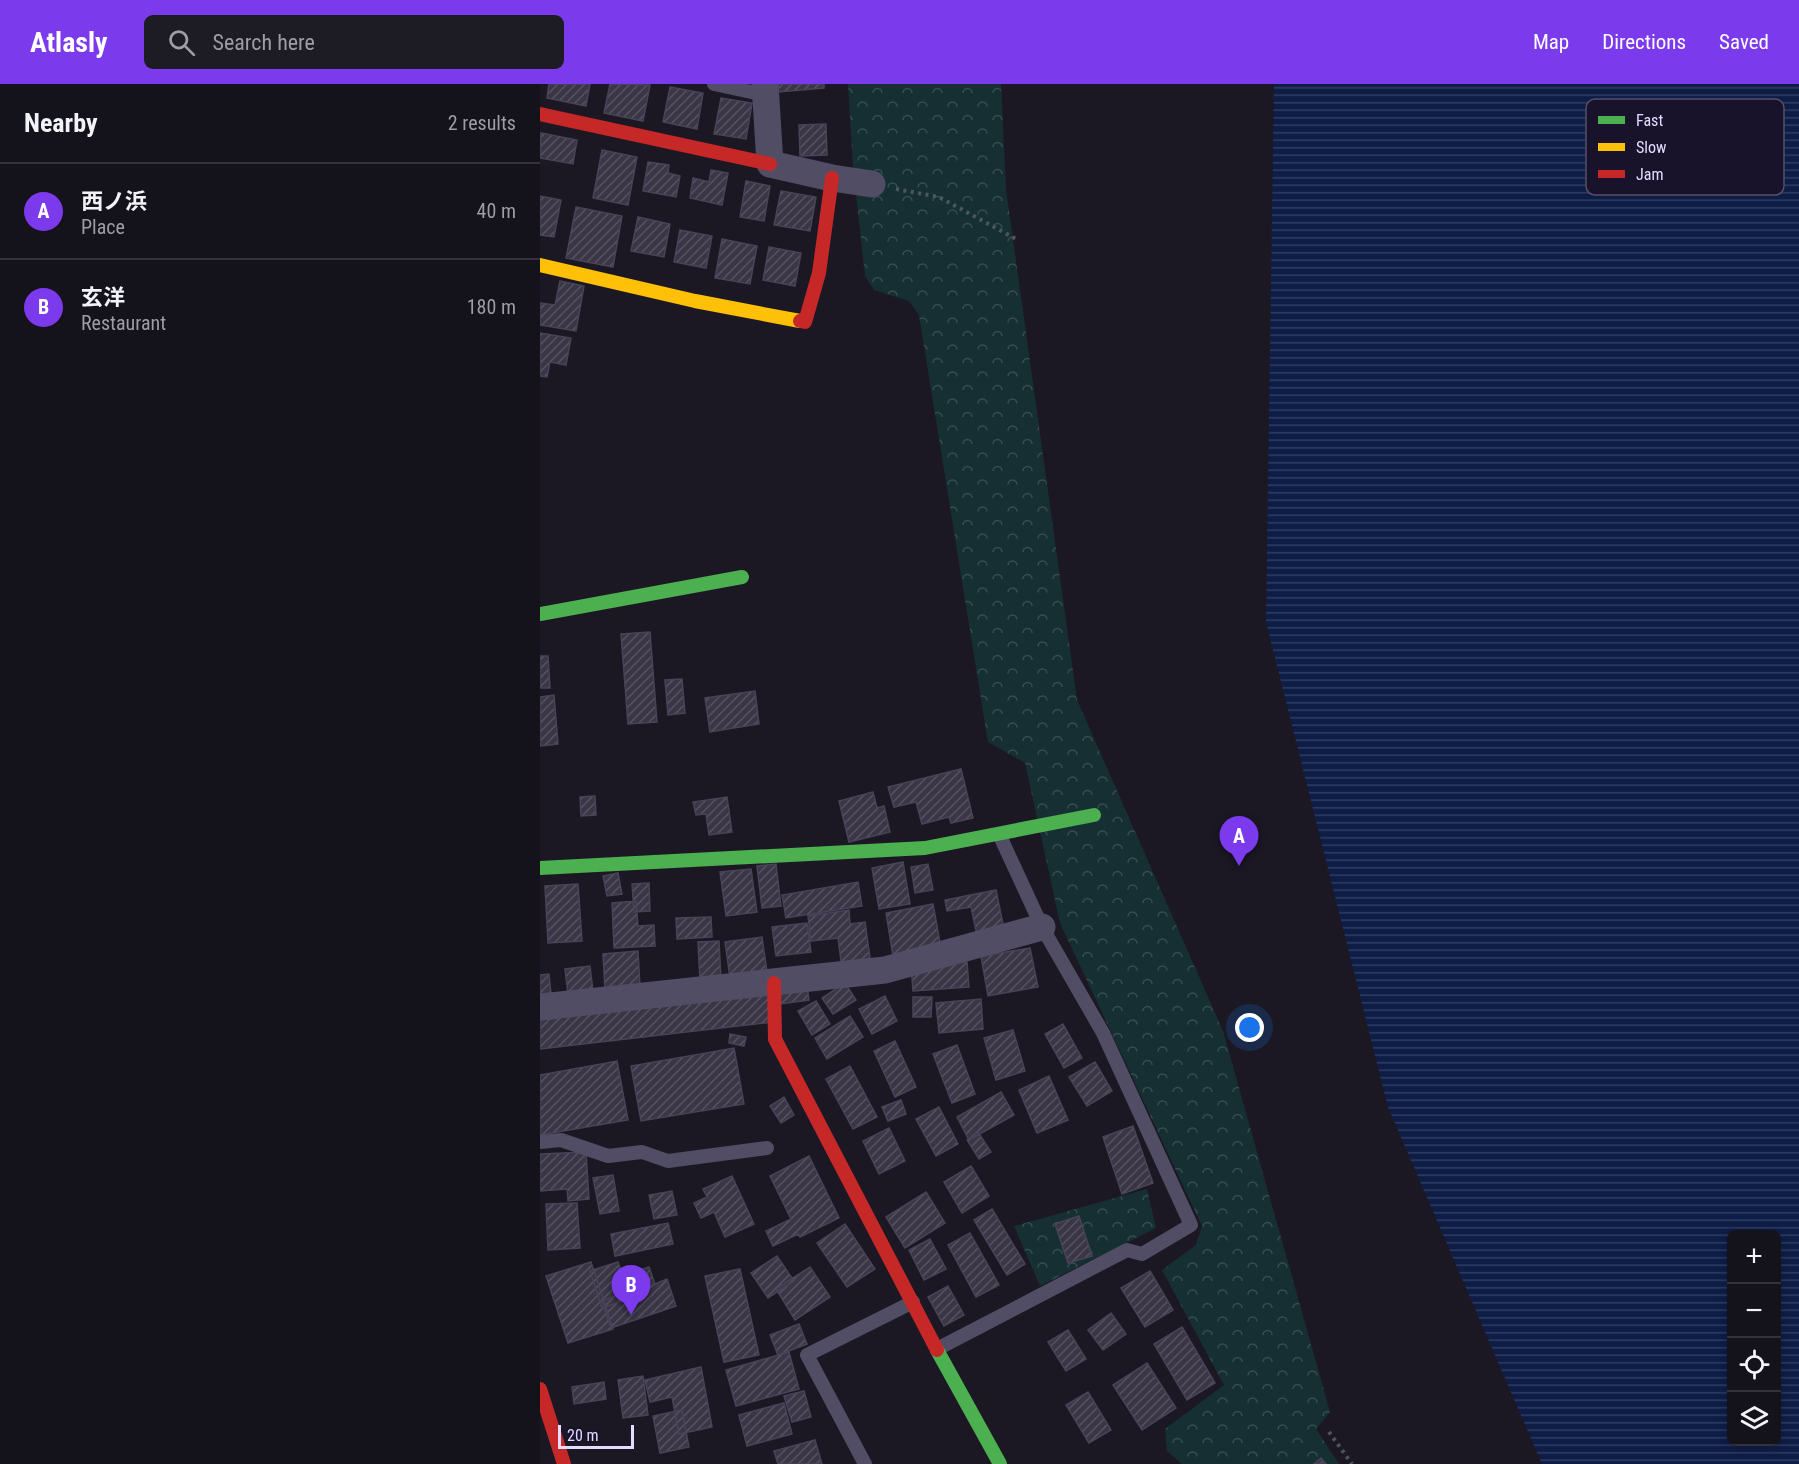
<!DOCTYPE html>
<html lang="en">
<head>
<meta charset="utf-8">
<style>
  body { margin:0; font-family:"Roboto Condensed","Noto Sans JP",sans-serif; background:#1d1b24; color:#f1f3f6 }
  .controls { position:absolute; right:18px; bottom:18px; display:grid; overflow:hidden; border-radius:9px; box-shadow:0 3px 9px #0003 }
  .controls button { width:54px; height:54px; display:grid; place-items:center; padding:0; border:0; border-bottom:2px solid #33323a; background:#14121b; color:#f1f3f6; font:30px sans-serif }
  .scale { position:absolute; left:18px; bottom:15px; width:76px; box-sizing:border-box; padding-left:6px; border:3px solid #e3dcfe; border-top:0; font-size:16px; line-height:21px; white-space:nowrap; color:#e3dcfe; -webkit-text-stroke:4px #18122a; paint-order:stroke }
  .you { position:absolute; left:710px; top:944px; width:21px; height:21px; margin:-15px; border:4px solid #fff; border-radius:50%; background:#1a73e8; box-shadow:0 0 0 9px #1a73e833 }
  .badge { display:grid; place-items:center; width:39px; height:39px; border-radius:50%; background:#7c3aed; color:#fff; font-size:20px; font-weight:700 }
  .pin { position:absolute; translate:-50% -50px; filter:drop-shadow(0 2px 3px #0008) }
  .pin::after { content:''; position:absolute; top:32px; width:21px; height:18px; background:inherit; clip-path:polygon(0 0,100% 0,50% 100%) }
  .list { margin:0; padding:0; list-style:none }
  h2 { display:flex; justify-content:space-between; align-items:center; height:78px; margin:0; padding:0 24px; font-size:26px }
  h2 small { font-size:20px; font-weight:400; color:#9d9ea3 }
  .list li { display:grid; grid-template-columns:39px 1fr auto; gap:18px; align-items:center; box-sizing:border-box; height:96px; padding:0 24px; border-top:2px solid #33323a }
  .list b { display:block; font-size:22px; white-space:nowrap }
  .list p { margin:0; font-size:20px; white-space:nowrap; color:#9d9ea3 }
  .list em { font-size:20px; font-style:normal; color:#9d9ea3 }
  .icon { flex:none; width:33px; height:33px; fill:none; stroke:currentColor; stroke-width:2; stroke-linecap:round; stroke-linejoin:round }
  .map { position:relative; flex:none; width:1259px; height:1380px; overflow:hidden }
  header { display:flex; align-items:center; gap:36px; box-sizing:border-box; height:84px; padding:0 30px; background:#7c3aed; color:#fff }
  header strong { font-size:28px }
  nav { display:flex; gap:33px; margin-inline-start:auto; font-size:21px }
  .search { width:420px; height:54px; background:#1d1b24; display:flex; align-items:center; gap:15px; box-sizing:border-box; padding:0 21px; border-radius:9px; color:#9d9ea3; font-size:22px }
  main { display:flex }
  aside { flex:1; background:#14121b }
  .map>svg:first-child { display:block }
</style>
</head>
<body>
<header>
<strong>Atlasly</strong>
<div class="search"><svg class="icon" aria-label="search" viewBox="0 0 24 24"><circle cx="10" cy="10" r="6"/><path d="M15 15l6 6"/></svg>Search here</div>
<nav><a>Map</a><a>Directions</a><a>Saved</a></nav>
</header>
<main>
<aside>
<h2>Nearby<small>2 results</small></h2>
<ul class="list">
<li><span class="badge">A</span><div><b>西ノ浜</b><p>Place</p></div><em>40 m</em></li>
<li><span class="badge">B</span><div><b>玄洋</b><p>Restaurant</p></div><em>180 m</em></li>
</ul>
</aside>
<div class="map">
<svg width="1259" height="1380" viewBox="0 0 1259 1380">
  <defs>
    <pattern id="forest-crowns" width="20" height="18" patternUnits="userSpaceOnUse" patternTransform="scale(1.5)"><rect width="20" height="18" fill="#162f32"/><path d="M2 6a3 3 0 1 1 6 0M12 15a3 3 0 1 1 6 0" fill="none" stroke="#384d51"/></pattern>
    <pattern id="water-rules" width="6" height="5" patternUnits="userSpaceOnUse" patternTransform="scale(1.5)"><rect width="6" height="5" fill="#0e1d46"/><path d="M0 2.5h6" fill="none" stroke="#313d62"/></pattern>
    <pattern id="building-hatch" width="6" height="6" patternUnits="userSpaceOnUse" patternTransform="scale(1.5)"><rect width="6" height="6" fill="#3a3646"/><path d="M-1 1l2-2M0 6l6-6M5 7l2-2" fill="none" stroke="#565262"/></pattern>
  </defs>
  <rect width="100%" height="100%" fill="#1b1824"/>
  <path fill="url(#forest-crowns)" d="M 308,0 L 461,0 L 466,105 L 537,616 L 683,947 L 790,1328 L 776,1345 L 799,1380 L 642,1380 L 627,1367 L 625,1345 L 684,1301 L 622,1186 L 656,1161 L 662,1142 L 520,839 L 485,679 L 448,658 L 379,231 L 369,217 L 334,206 L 325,192 L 313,82 Z
    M 607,1105 L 616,1144 L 500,1202 L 474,1142 Z"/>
  <path fill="url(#water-rules)" fill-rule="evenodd" d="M 734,0 L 1259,0 L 1259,1380 L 1002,1380 L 848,1023 L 726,538 ZM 1192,1150 L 1236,1150 L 1236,1358 L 1192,1358 Z"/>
  <path fill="url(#building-hatch)" stroke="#484358" stroke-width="1.5" d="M 9,0 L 50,0 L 46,22 L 7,14 Z
    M 70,0 L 110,1 L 103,37 L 64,29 Z
    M 238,0 L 284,0 L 284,4 L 238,8 Z
    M 130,3 L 163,9 L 157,45 L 123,38 Z
    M 181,14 L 212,19 L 206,55 L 174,50 Z
    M 286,40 L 287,71 L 260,72 L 259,41 Z
    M 1,49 L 37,56 L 33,80 L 0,74 Z
    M 62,66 L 97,73 L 88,121 L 53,114 Z
    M 108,78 L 129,81 L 128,89 L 140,92 L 136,113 L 103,107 Z
    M 171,86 L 188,89 L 182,121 L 150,114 L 153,94 L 169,98 Z
    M 206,97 L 230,102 L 224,137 L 200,133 Z
    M 241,107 L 276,113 L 270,147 L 234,141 Z
    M 0,112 L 21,116 L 14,153 L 0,151 Z
    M 36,123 L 82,132 L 73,183 L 26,174 Z
    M 98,133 L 130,140 L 124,173 L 91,167 Z
    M 140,146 L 172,152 L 166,184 L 134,178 Z
    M 182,155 L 217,162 L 210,200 L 175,194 Z
    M 229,163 L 261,169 L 255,202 L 223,196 Z
    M 20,197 L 44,202 L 36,247 L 0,241 L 0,219 L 15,221 Z
    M 0,249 L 31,254 L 26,281 L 10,278 L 7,293 L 0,292 Z
    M 110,548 L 117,638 L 88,640 L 81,550 Z
    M 0,572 L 8,572 L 10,604 L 0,604 Z
    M 142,595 L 145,629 L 128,631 L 125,596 Z
    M 215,607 L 219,640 L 170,648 L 165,614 Z
    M 14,611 L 18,660 L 0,662 L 0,613 Z
    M 421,685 L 433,734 L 411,739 L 409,733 L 382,740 L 376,718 L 354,723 L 348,703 Z
    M 333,708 L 337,724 L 344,722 L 350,748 L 309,758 L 299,717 Z
    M 55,712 L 56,731 L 41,732 L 40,713 Z
    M 187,713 L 192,748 L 169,751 L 166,730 L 156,731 L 153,718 Z
    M 363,778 L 370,820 L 339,825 L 332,784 Z
    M 236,780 L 241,822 L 222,824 L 217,782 Z
    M 388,780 L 393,806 L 375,809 L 371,783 Z
    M 211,785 L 217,828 L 186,832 L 180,788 Z
    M 78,789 L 82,810 L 67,812 L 63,792 Z
    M 318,798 L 322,822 L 246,834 L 242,811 Z
    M 109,799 L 110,827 L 94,828 L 92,800 Z
    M 38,800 L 42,857 L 8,859 L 5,802 Z
    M 456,806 L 464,845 L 437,851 L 431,823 L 407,827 L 405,816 Z
    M 96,817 L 98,842 L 114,841 L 115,862 L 74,864 L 72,819 Z
    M 393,820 L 401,864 L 353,872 L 346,829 Z
    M 309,826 L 310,840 L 325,838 L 331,881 L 302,885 L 298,854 L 271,857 L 268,832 Z
    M 171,833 L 172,853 L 137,855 L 136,834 Z
    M 267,839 L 271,868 L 236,872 L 232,843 Z
    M 222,853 L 227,888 L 190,894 L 185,858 Z
    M 179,857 L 181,896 L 160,897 L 158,858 Z
    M 490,864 L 498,903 L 448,912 L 441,872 Z
    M 98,867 L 100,903 L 65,906 L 63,870 Z
    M 427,878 L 429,903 L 373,907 L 371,882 Z
    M 50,882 L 53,907 L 28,911 L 25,885 Z
    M 9,890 L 12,919 L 0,920 L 0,891 Z
    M 305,899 L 316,916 L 293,930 L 282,914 Z
    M 267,901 L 269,916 L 240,920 L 237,906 Z
    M 229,909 L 233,938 L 0,965 L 0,936 Z
    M 345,912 L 357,937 L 332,950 L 319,925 Z
    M 373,913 L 392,913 L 391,933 L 373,933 Z
    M 441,915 L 443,945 L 399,949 L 396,919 Z
    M 276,917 L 290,940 L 272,951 L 258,927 Z
    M 310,932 L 323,953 L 287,975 L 275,954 Z
    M 523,940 L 542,974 L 524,984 L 505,950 Z
    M 473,946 L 485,987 L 456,996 L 444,954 Z
    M 190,950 L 206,953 L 204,962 L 189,959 Z
    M 355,957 L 376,1003 L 355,1013 L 334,967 Z
    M 417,961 L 435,1010 L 412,1019 L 393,970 Z
    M 194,964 L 204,1020 L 101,1037 L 91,982 Z
    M 77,977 L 88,1036 L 0,1051 L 0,991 Z
    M 555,978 L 572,1007 L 547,1022 L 529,993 Z
    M 310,982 L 337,1033 L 313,1045 L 286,995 Z
    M 509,992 L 528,1036 L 497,1049 L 479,1006 Z
    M 461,1008 L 474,1031 L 429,1056 L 417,1033 Z
    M 244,1013 L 254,1031 L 241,1039 L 230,1022 Z
    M 361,1016 L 366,1030 L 348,1037 L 342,1023 Z
    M 399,1023 L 418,1060 L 396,1072 L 376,1035 Z
    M 593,1042 L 613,1099 L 582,1110 L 563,1053 Z
    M 349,1044 L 365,1077 L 339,1090 L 323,1057 Z
    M 438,1048 L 451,1068 L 439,1075 L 427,1056 Z
    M 46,1068 L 49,1115 L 28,1117 L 27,1105 L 0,1107 L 0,1070 Z
    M 269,1072 L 299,1134 L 260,1153 L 258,1150 L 233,1162 L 226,1147 L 251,1135 L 230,1092 Z
    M 431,1082 L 449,1112 L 422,1129 L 404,1098 Z
    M 73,1091 L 79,1127 L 60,1130 L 53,1094 Z
    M 192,1092 L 214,1140 L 185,1153 L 174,1128 L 161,1134 L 154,1119 L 167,1113 L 163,1105 Z
    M 132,1107 L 137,1131 L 114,1135 L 109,1111 Z
    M 386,1108 L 405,1139 L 365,1164 L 346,1133 Z
    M 37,1119 L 40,1164 L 8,1166 L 6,1120 Z
    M 452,1125 L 485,1180 L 467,1191 L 434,1136 Z
    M 539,1132 L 552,1172 L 528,1179 L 515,1140 Z
    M 128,1139 L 133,1160 L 75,1172 L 71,1150 Z
    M 305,1140 L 335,1185 L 307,1203 L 277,1159 Z
    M 430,1149 L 459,1201 L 436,1213 L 408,1161 Z
    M 390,1155 L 406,1185 L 384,1196 L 369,1166 Z
    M 237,1172 L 254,1197 L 228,1214 L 211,1189 Z
    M 51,1178 L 73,1245 L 28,1259 L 6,1192 Z
    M 78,1178 L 91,1214 L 62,1224 L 50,1187 Z
    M 109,1183 L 115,1200 L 127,1195 L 136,1222 L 71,1244 L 62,1217 L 85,1209 L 80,1193 Z
    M 270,1183 L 290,1213 L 255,1236 L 236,1205 Z
    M 200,1185 L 219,1271 L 184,1278 L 165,1192 Z
    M 610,1187 L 633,1226 L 605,1243 L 581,1204 Z
    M 408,1202 L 424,1231 L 404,1242 L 388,1213 Z
    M 571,1229 L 586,1250 L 563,1266 L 548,1246 Z
    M 259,1240 L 267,1260 L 238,1271 L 230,1251 Z
    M 642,1243 L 675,1299 L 647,1316 L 614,1260 Z
    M 528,1246 L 546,1275 L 526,1287 L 508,1258 Z
    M 249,1268 L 259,1305 L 196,1322 L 186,1286 Z
    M 607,1279 L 636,1324 L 602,1346 L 573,1301 Z
    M 161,1283 L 172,1343 L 139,1350 L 132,1313 L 110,1318 L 105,1296 Z
    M 103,1292 L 108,1331 L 83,1334 L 78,1296 Z
    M 64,1298 L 66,1315 L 34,1320 L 32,1303 Z
    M 264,1307 L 271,1333 L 252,1338 L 244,1312 Z
    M 548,1308 L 571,1346 L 549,1359 L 526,1321 Z
    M 244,1319 L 252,1350 L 207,1362 L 199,1331 Z
    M 142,1326 L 149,1363 L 120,1369 L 113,1332 Z
    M 275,1356 L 282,1380 L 238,1380 L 234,1367 Z
    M 781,1374 L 786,1380 L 774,1380 Z"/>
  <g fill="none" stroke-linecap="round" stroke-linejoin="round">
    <path stroke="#4b5665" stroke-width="4" stroke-dasharray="3 4.5" stroke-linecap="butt" d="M 356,105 L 399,113 L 476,155
      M 789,1348 L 812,1380"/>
    <path stroke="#504d65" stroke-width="14" d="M 174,0 L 225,11
      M 0,1058 L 21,1056 L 68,1072 L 102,1068 L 128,1077 L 227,1064
      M 397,1265 L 587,1166 L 602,1170 L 651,1141 L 563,949 L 502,843 L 459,750
      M 325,1380 L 267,1271 L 373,1218"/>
    <path stroke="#504d65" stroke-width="27" d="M 225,0 L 230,80 L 292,94 L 332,100
      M 0,923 L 345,886 L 502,843"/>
    <path stroke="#4caf50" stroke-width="14" d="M 0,530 L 202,493
      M 0,784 L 385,764 L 554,731
      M 397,1266 L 460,1380"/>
    <path stroke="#ffc107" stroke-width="14" d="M 0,181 L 155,217 L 260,237"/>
    <path stroke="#c62828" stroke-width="14" d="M 0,30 L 230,80
      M 260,237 L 265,238 L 279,189 L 292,94
      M 234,899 L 235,955 L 397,1266
      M 0,1305 L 24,1380"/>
  </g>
  <rect x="1046" y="15" width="198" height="96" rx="9" fill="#18122a" stroke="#554f6a" stroke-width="1.5"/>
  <rect x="1058" y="32" width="27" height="8" fill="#4caf50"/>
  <rect x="1058" y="59" width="27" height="8" fill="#ffc107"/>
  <rect x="1058" y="86" width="27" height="8" fill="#c62828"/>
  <g font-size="16" fill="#e3dcfe">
    <text x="1096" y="42">Fast</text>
    <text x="1096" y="69">Slow</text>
    <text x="1096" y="96">Jam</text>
  </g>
</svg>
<div class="controls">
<button>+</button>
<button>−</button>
<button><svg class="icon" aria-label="locate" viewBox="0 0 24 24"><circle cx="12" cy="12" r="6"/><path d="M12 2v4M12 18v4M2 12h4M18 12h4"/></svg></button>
<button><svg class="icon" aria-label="layers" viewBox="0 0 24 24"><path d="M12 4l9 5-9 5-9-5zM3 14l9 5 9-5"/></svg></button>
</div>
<div class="scale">20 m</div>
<div class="you"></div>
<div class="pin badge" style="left:699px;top:782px">A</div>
<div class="pin badge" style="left:91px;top:1231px">B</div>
</div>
</main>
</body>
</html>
